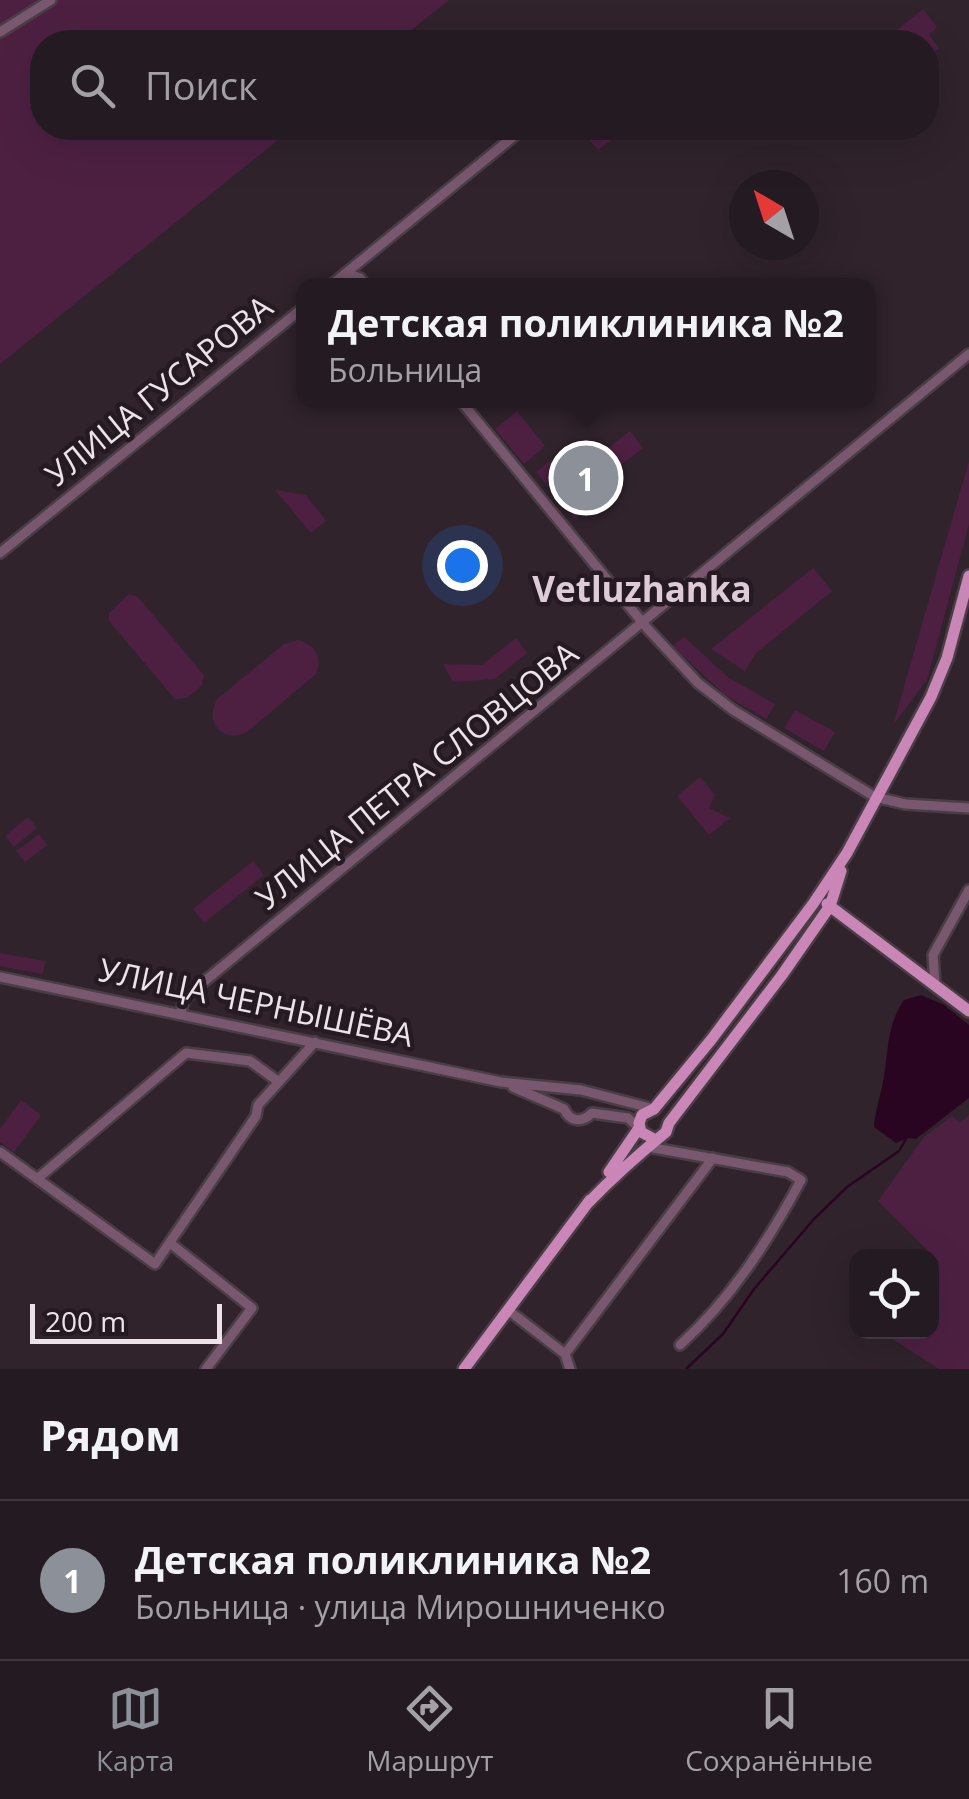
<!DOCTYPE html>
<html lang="ru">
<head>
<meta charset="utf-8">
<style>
  body { margin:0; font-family:"Open Sans",sans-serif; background:#2c232a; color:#f1f3f6 }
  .controls { position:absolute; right:30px; bottom:30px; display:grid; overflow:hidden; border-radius:20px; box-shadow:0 10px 40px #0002 }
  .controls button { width:90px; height:90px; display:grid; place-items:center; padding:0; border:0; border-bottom:2px solid #41383f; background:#241a21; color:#f1f3f6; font:50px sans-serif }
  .compass { position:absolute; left:729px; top:170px; width:90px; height:90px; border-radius:50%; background:#241a21; box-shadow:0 10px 40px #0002; rotate:321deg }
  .scale { position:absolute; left:30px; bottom:25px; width:192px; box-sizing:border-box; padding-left:10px; border:5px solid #ece3e9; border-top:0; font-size:28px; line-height:35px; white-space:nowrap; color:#ece3e9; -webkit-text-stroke:8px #261a22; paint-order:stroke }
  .you { position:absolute; left:462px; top:565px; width:35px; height:35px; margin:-25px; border:8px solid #fff; border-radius:50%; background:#1a73e8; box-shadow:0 0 0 15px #1a73e833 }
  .badge { display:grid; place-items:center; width:65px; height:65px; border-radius:50%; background:#8c9099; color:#fff; font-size:32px; font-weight:700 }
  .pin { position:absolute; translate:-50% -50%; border:5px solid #fff; box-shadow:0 2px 10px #0006 }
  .popup { position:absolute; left:296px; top:278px; width:580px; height:130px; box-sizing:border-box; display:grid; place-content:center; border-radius:20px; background:#241a21; filter:drop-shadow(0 2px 8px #0005); font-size:32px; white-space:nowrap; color:#a3a1a5 }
  .popup b { font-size:38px; color:#f1f3f6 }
  .popup::after { content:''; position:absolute; left:50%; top:100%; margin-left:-20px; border:20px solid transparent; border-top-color:#241a21 }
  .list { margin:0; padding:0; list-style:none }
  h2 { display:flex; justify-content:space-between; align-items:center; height:130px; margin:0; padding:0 40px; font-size:42px }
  h2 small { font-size:32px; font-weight:400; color:#a3a1a5 }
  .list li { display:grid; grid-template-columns:65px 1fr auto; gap:30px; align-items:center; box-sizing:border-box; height:160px; padding:0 40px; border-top:2px solid #41383f }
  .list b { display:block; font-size:38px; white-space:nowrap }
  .list p { margin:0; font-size:32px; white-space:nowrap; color:#a3a1a5 }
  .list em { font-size:32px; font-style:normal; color:#a3a1a5 }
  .icon { flex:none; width:55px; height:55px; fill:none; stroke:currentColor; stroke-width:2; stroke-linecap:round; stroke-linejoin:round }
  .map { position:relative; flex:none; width:969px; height:1369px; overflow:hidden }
  .search { position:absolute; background:#241a21; box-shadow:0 10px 40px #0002; left:30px; right:30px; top:30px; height:110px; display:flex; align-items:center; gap:25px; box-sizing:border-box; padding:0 35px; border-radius:40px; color:#a3a1a5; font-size:38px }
  .sheet { height:290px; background:#241a21 }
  nav { display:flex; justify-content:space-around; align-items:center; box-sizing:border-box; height:140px; border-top:2px solid #41383f; background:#241a21; font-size:28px; color:#a3a1a5 }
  nav a { display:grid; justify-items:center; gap:5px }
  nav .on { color:#8c9099 }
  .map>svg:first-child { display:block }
</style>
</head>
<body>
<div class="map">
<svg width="969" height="1369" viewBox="0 0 969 1369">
  <rect width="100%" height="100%" fill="#30232c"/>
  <path fill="#4d2042" d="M 0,0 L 449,0 L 396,42 L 42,42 L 42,128 L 293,128 L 0,364 Z
    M 923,9 L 937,27 L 929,35 L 939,48 L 927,57 L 926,42 L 882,42 Z
    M 593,128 L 621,128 L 623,131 L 598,150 L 585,134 Z
    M 517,411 L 545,446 L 524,464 L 495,429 Z
    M 630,431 L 643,448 L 621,465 L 608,448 Z
    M 552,459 L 591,506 L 575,519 L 536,472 Z
    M 969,461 L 969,524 L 927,680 L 893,725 Z
    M 275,490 L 306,495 L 326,521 L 311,533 Z
    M 813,568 L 832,591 L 755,654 L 745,671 L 711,649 Z
    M 129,594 L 138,597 L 204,675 L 202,685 L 187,698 L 175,699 L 109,621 L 109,613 Z
    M 684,637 L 729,678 L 775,704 L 766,719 L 725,695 L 672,646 Z
    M 516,638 L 527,653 L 495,679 L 453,682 L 443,664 L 482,665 Z
    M 298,640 C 315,645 323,656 316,674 L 247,732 C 223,744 204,723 217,699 L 284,644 Z
    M 795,710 L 835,732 L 824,751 L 784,728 Z
    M 700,777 L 715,795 L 709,808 L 730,818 L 709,835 L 677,796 Z
    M 28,817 L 37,828 L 14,847 L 5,836 Z
    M 39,834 L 47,845 L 25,862 L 16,851 Z
    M 253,861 L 264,875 L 204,923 L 193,909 Z
    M 0,953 L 45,961 L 43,974 L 0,966 Z
    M 21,1100 L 41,1115 L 14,1152 L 0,1142 L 0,1129 Z
    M 969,1115 L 969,1369 L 939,1369 L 888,1336 L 892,1332 L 932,1332 L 932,1274 L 939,1262 L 878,1201 L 924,1137 L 952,1116 L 960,1123 Z"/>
  <path fill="#290521" d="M 921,995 L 944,1005 L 969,1025 L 969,1098 L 916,1139 L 907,1138 L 896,1143 L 874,1127 C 875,1112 879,1101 882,1087 C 889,1056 885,1027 904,1000 Z"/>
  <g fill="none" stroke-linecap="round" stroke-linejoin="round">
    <path stroke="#290521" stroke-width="2.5" d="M 686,1369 L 723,1334 L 754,1289 L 814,1219 L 847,1187 L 899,1151 L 907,1137"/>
    <g stroke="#4a3e46" stroke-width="14">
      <path id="minor" d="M 0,32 L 51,0
        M 346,273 L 360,278 L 366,286
        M 330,286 L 524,128
        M 460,400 L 647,628 L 698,683 L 733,710 L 875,797 L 905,804 L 969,808
        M 0,553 L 304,307
        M 0,977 L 501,1082 L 581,1090 L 654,1109
        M 935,984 L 933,955 L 969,890
        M 181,1013 L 183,1002 L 195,989 L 969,354
        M 513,1087 L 564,1109 C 570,1122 582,1123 592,1113 L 628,1118 L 639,1128
        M 648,1147 L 788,1172 L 801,1180 C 769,1240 731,1299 680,1345
        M 0,1152 L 155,1264 L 256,1116 L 258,1105 L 315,1042
        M 37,1179 L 186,1053 L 250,1061 L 279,1082
        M 170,1243 L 252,1308 L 206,1369
        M 508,1310 L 565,1354 L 570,1369
        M 565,1354 L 713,1158"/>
    </g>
    <g stroke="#4a3e46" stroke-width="16">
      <path id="major" d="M 827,904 L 969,1011
        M 654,1139 L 641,1132 L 639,1123 L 642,1115 L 654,1109 L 711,1040 L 813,904 L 847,853 L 931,697 L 947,658 L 969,576
        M 609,1172 L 639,1128
        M 588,1203 C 613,1177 639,1154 666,1132 L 669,1123 L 782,975 L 830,906 L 841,871
        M 464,1369 L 590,1200"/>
    </g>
    <use href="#minor" stroke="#79586f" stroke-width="9"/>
    <use href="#major" stroke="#ca86b6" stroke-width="11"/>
  </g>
  <g text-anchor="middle" stroke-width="9" stroke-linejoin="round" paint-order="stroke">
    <g font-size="32" fill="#ece3e9" stroke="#261a22">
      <text transform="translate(159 391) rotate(-39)" y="11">УЛИЦА ГУСАРОВА</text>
      <text transform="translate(417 776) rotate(-39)" y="11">УЛИЦА ПЕТРА СЛОВЦОВА</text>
      <text transform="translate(256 1003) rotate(12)" y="11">УЛИЦА ЧЕРНЫШЁВА</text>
    </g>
    <g font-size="35" font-weight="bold" fill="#ddccd7" stroke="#261a22">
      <text x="642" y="602">Vetluzhanka</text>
    </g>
  </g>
</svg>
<div class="controls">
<button><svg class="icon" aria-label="locate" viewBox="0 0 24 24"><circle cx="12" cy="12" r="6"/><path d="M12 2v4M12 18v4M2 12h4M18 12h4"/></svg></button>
</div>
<svg class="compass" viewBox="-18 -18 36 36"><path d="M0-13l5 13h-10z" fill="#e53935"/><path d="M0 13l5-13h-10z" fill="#a3a1a5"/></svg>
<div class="scale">200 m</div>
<div class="you"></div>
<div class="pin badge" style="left:586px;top:478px">1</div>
<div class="popup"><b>Детская поликлиника №2</b>Больница</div>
<div class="search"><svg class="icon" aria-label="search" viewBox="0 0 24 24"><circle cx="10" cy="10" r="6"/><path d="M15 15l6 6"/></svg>Поиск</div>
</div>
<section class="sheet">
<h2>Рядом<small></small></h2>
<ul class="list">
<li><span class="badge">1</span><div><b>Детская поликлиника №2</b><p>Больница · улица Мирошниченко</p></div><em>160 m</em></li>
</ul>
</section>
<nav>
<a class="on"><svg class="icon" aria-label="map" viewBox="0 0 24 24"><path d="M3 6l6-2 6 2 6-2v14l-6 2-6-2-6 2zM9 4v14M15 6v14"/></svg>Карта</a>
<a><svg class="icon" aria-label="directions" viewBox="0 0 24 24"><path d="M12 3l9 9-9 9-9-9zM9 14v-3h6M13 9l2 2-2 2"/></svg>Маршрут</a>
<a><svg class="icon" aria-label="saved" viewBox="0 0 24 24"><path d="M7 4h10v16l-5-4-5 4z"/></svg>Сохранённые</a>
</nav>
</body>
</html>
